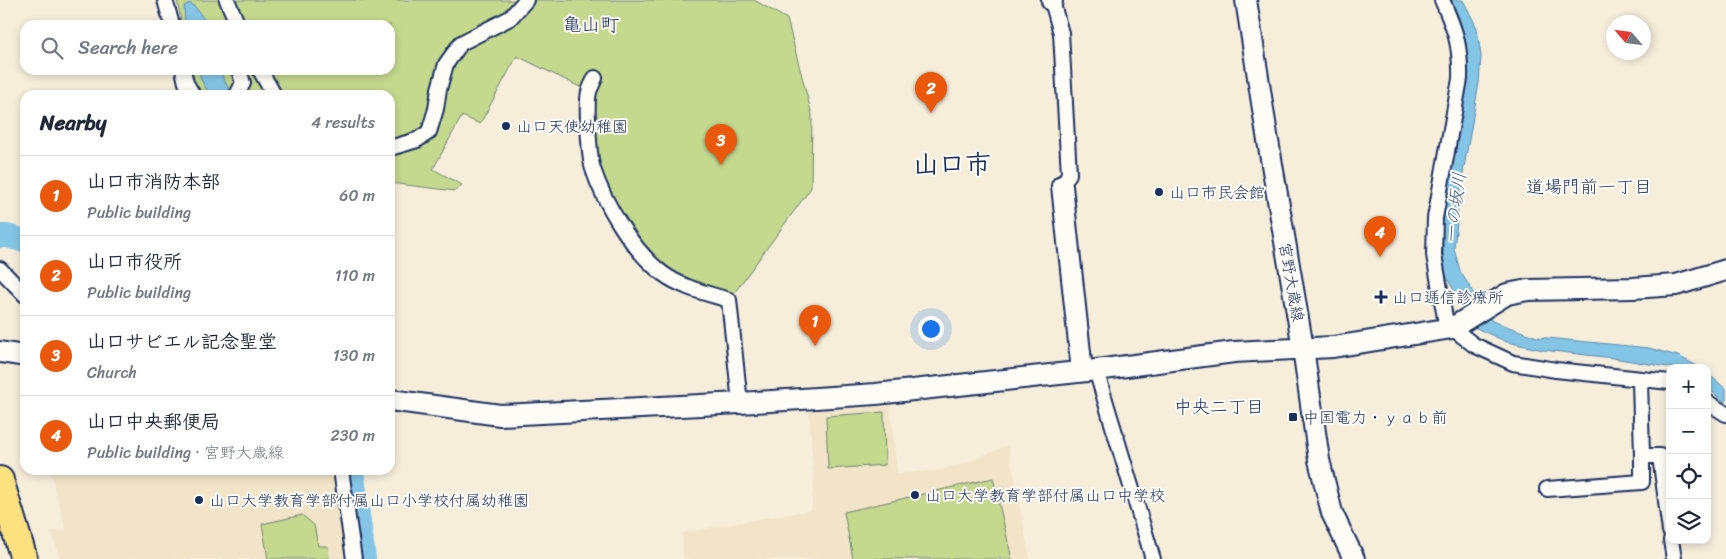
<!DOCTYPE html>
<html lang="en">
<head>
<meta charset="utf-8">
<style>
  body { margin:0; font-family:Sriracha,"Klee One",sans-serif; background:#f6f6f7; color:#1f2937 }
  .controls { position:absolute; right:15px; bottom:15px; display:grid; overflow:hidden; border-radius:10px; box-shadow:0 2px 8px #0003 }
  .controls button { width:45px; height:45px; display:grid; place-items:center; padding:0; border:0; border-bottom:1px solid #e0e1e3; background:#fff; color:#1f2937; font:25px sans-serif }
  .compass { position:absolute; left:1606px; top:15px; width:45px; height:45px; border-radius:50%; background:#fff; box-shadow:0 2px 8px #0003; rotate:298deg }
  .you { position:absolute; left:930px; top:328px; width:18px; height:18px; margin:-12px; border:4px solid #fff; border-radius:50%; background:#1a73e8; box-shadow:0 0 0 8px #1a73e833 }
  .badge { display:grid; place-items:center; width:32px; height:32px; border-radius:50%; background:#ea580c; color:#fff; font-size:16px; font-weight:700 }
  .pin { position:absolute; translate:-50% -41px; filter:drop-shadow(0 1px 2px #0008) }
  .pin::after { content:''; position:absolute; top:26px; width:18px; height:15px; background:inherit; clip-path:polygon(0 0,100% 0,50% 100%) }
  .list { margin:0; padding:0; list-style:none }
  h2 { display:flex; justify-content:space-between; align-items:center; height:65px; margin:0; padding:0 20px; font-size:21px }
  h2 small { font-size:16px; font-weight:400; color:#747a83 }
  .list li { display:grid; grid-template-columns:32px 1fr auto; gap:15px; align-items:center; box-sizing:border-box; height:80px; padding:0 20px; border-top:1px solid #e0e1e3 }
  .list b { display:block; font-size:19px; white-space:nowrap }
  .list p { margin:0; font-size:16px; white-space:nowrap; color:#747a83 }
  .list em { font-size:16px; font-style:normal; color:#747a83 }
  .icon { flex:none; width:28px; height:28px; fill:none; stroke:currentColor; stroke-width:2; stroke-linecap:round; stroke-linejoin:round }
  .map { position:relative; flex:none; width:1726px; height:559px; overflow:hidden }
  .search { position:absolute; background:#fff; box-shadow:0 2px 8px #0003; left:20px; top:20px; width:375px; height:55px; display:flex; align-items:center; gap:12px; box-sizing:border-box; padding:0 18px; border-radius:15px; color:#747a83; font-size:19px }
  .panel { position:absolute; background:#fff; box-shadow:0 2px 8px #0003; left:20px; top:90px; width:375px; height:385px; border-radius:15px }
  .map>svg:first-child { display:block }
</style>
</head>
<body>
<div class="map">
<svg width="1726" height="559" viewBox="0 0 1726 559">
  <rect width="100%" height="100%" fill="#f6eedb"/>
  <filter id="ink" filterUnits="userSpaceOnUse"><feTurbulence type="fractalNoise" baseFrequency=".02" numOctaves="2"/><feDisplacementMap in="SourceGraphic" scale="10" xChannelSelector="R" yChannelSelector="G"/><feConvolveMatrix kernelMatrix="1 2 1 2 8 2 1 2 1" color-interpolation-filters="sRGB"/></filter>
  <g filter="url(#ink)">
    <path fill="#f1e4c8" d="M 890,406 L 897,474 L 934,471 L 963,464 L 1008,445 L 1030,559 L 683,559 L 682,533 L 811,510 L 814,481 L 809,411 Z
      M 50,470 L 335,470 L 347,559 L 60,559 L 51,531 L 66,530 Z"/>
    <path fill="#c4d88e" stroke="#708476" d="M 177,0 L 754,0 L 787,19 L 812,115 L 811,188 L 729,300 L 684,286 L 631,242 L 592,167 L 588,91 L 517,56 L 480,124 L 462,116 L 433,169 L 462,185 L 455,191 L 390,183 L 390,95 L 202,95 L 194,85 L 191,70 L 390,70 L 390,25 L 182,25 Z
      M 884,412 L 885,465 L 828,469 L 826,416 Z
      M 993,478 L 1012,559 L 853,559 L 844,512 Z
      M 302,515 L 314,525 L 318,546 L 328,546 L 329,559 L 268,559 L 262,524 Z"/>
    <path fill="#84c5e5" stroke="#5a89af" d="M 1451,0 L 1463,0 L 1477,28 L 1481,56 L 1479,83 L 1462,179 L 1454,248 L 1460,271 L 1470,287 L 1492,321 L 1537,337 L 1649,348 L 1678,356 L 1701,368 L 1674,368 L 1613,358 L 1543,350 L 1507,342 L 1476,328 L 1448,280 L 1444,268 L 1442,219 L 1468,69 L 1465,38 L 1459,17 Z
      M 190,3 L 196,8 L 208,25 L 185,25 L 184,6 Z
      M 199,70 L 219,70 L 230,91 L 227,95 L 212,95 C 205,89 200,80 199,70 Z
      M 1707,373 L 1726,389 L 1726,403 L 1707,388 Z"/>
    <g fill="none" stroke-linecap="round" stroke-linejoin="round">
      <path stroke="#84c5e5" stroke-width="24" d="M 0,236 L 7,236 L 25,241
        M 352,470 L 364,559"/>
      <g stroke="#1b2f5e" stroke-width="18">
        <path id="street" d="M 165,0 L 172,25
          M 227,0 L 238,25
          M 1055,0 L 1052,1 L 1061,33 L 1069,174 L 1062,186
          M 1442,0 C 1455,30 1461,45 1460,79 L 1435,218 L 1434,255 L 1445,318 L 1452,328 L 1474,345 L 1513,363 L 1556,370 L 1670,382
          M 183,70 L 186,83 L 193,95
          M 260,70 L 274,95
          M 595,78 C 593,83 590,88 589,92 C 586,104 589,157 593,169 C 604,203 633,251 662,273 C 682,288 706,293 729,300 L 740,403
          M 237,95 L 243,83 L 239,70
          M 390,148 L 417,140 L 429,132 L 436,109 L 439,89 L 446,64 L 461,43 L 510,18 L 526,0
          M 0,269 L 25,295
          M 1096,370 L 1153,559
          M 1640,380 L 1642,456 L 1660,456 L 1670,531
          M 1707,402 L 1726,414
          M 341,470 L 354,559
          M 1547,489 L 1642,482 L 1642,456
          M 1671,540 L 1674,559"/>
      </g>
      <g stroke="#1b2f5e" stroke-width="24">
        <path id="secondary" d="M 1052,0 L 1052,1
          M 1246,0 L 1267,135 L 1303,348 L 1319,460 L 1332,513 L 1354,559
          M 1062,186 L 1082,371
          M 0,352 L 25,356
          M 390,400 L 500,415 L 740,403 L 876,394 L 1096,370 L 1234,352 L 1333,347 L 1452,328 L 1507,294 L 1528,290 L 1633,288 L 1676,285 L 1726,270"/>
      </g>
      <g stroke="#1b2f5e" stroke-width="30">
        <path id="highway" d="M 0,480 L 24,559"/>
      </g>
      <use href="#street" stroke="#fdfcf7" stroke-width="14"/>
      <use href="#secondary" stroke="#fdfcf7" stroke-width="20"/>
      <use href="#highway" stroke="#fbe180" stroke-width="26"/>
    </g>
  </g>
  <g fill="#1b2f5e" stroke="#fdfcf7" stroke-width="2">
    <circle cx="506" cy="126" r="5"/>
    <circle cx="1159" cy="192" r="5"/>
    <path d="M1378.5 289.5h5v5h5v5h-5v5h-5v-5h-5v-5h5z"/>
    <rect x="1288" y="412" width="10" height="10" rx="2.5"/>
    <circle cx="915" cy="495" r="5"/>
    <circle cx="199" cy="500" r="5"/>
  </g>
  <g text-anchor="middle" stroke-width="4" stroke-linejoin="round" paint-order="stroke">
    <g font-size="16" fill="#1b2f5e" stroke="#fdfcf7" text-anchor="start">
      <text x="516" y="132">山口天使幼稚園</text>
      <text x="1169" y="198">山口市民会館</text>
      <text x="1392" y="303">山口逓信診療所</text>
      <text x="1303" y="423">中国電力・ｙａｂ前</text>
      <text x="925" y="501">山口大学教育学部付属山口中学校</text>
      <text x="209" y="506">山口大学教育学部付属山口小学校付属幼稚園</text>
    </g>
    <g font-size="16" fill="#1b2f5e" stroke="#fdfcf7">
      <text transform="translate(1292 282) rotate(80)" y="6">宮野大歳線</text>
    </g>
    <g font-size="18" fill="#1b2f5e" stroke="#fdfcf7">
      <text x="1589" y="193">道場門前一丁目</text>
      <text x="1219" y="413">中央二丁目</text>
    </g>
    <g font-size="18" font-style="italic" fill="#3a5c86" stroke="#fdfcf7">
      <text transform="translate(1455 208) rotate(-83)" y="6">一の坂川</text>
    </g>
    <g font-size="19" fill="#1b2f5e" stroke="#fdfcf7">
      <text x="591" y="31">亀山町</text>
    </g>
    <g font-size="26" font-weight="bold" fill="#1b2f5e" stroke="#fdfcf7">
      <text x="952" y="173">山口市</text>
    </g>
  </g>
</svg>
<div class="controls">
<button>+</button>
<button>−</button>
<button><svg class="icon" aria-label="locate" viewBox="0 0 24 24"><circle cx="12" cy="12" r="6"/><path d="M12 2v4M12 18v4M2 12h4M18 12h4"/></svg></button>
<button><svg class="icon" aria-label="layers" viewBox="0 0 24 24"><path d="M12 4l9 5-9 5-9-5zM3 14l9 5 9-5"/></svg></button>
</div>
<svg class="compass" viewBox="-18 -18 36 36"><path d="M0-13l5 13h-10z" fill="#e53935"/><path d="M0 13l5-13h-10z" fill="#747a83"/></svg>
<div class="you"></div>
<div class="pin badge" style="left:815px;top:346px">1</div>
<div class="pin badge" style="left:931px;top:113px">2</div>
<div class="pin badge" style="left:721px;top:165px">3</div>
<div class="pin badge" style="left:1380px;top:257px">4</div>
<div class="search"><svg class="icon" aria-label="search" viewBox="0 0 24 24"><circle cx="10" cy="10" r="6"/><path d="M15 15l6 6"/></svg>Search here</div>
<section class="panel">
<h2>Nearby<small>4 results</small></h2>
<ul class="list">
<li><span class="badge">1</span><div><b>山口市消防本部</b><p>Public building</p></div><em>60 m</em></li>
<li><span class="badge">2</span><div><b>山口市役所</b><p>Public building</p></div><em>110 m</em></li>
<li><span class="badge">3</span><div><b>山口サビエル記念聖堂</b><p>Church</p></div><em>130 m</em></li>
<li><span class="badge">4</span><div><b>山口中央郵便局</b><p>Public building · 宮野大歳線</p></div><em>230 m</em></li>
</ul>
</section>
</div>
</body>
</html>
